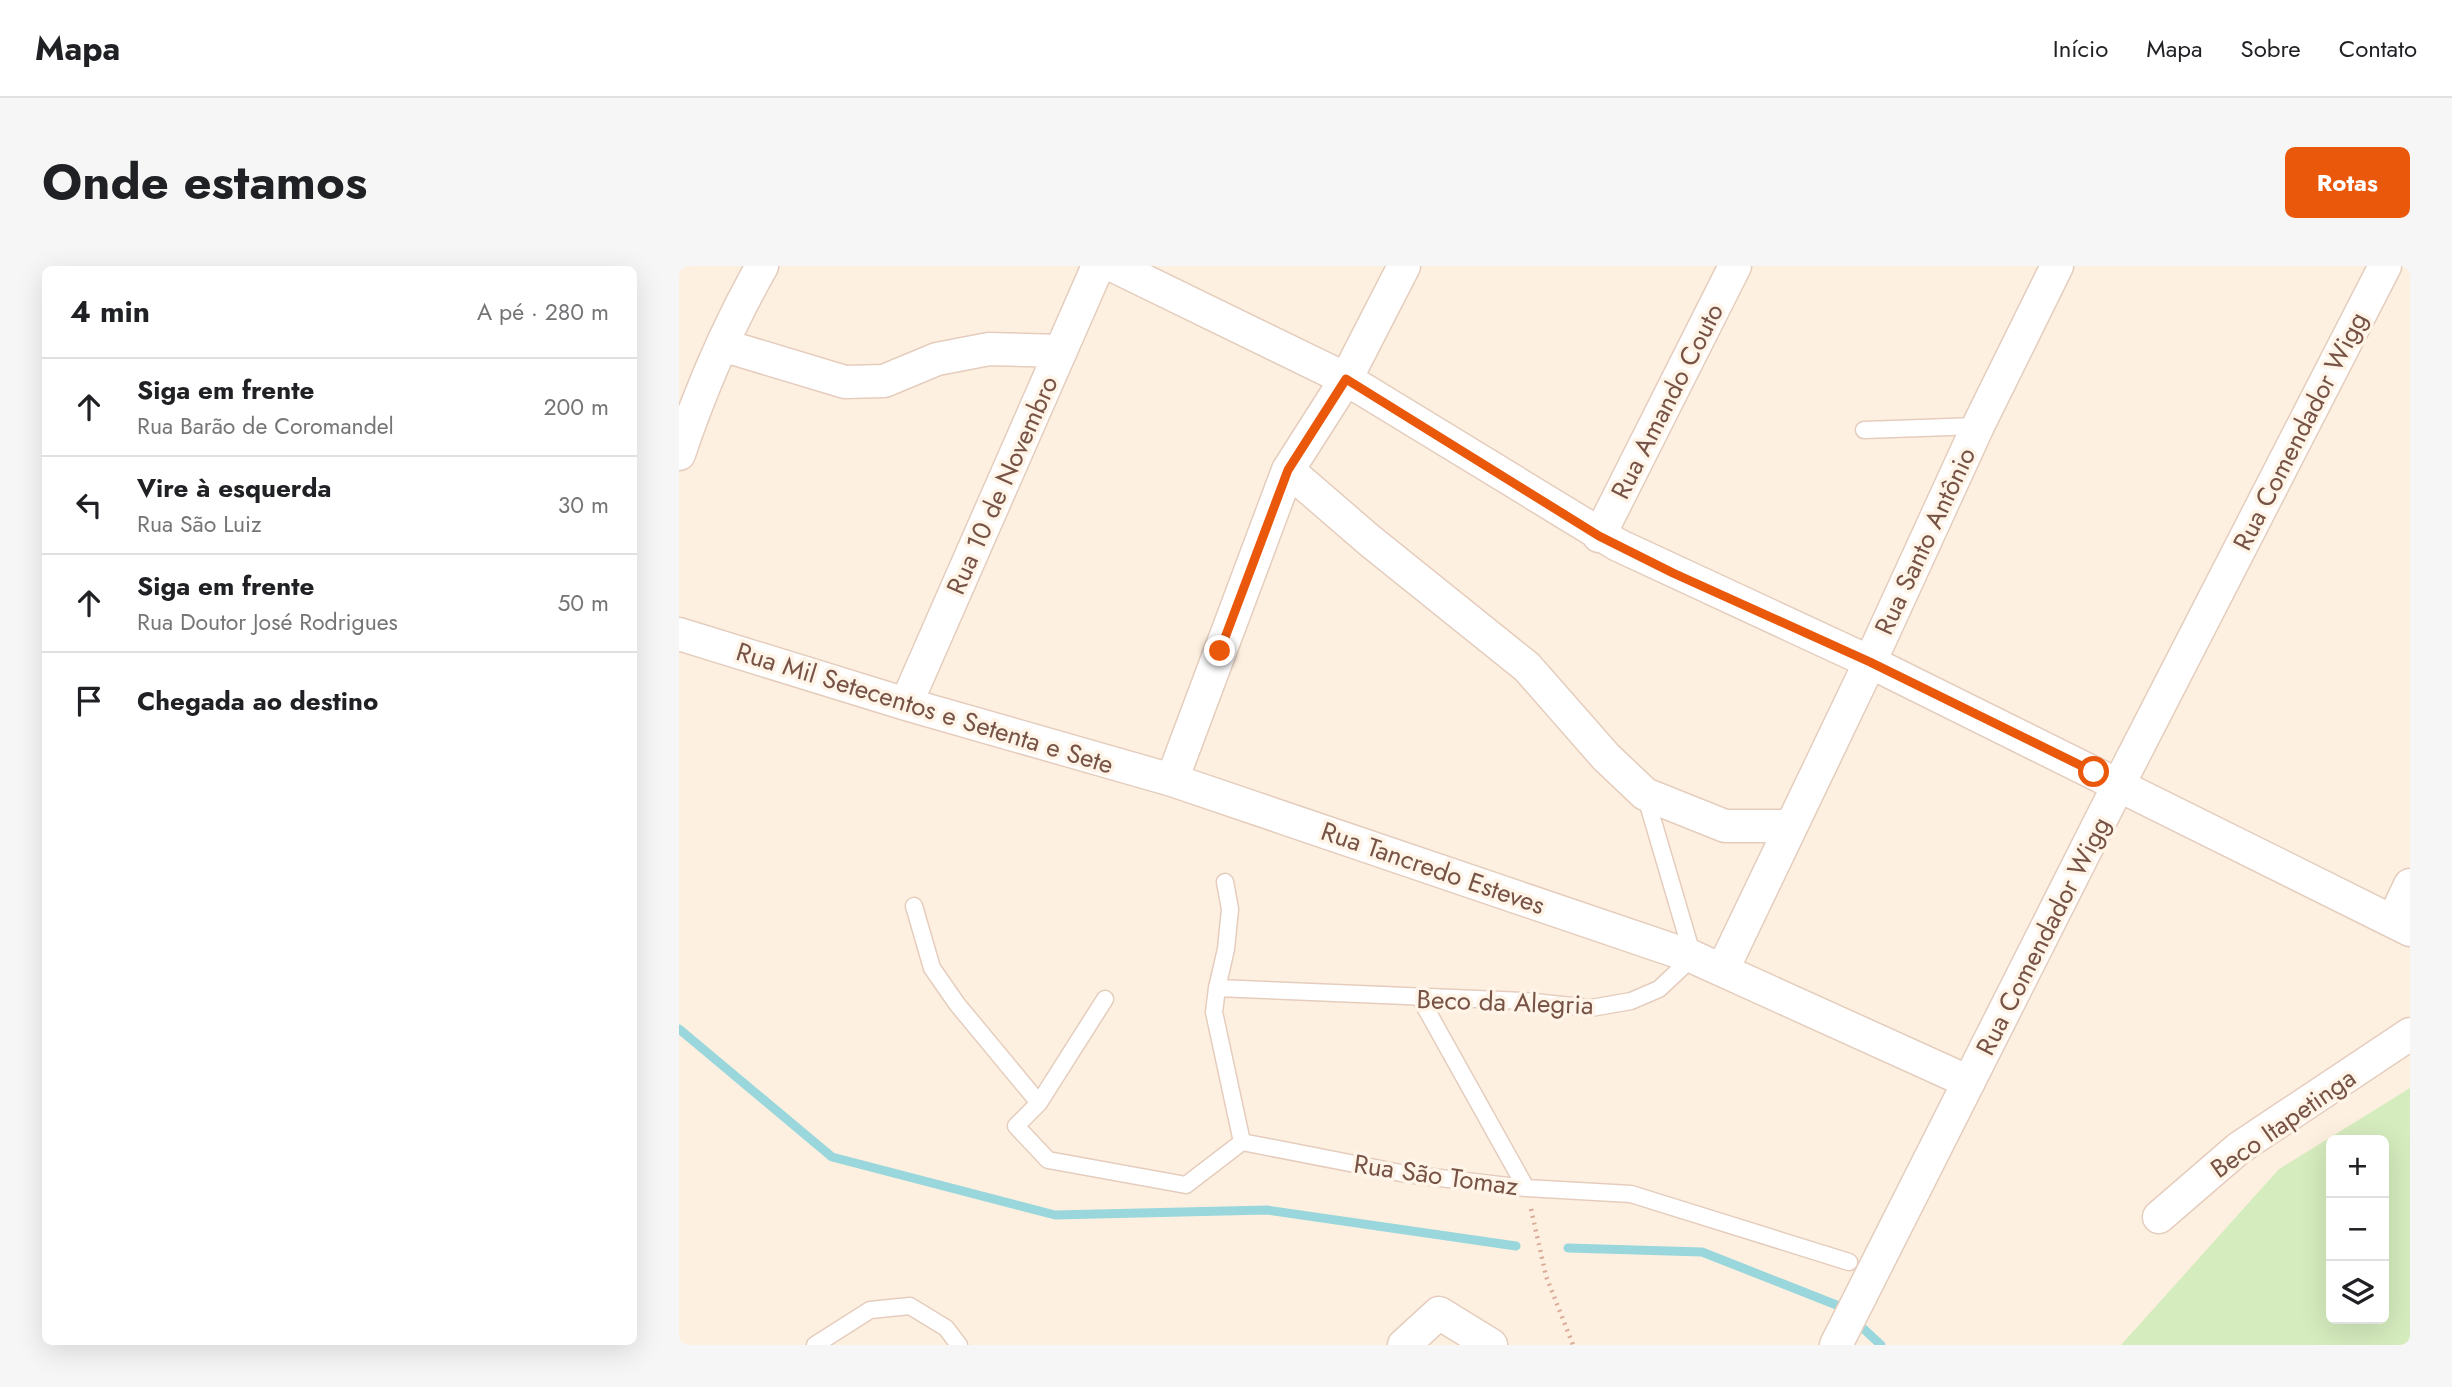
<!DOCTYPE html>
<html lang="pt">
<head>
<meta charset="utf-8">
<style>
  body { margin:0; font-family:Jost,sans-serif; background:#f6f6f6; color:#202124 }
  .controls { position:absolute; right:21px; bottom:21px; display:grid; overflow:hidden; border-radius:10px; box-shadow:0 7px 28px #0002 }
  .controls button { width:63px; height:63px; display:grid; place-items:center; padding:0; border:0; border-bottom:2px solid #e0e0e0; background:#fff; color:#202124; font:35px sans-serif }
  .stop { position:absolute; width:21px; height:21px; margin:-16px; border:5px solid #ea580c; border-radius:50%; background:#fff }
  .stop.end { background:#ea580c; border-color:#fff; box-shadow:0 2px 7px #0008 }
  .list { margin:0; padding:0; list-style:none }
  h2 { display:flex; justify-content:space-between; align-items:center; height:91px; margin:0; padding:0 28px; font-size:30px }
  h2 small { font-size:23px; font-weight:400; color:#757577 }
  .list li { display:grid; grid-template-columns:46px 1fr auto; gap:21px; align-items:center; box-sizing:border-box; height:98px; padding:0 28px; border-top:2px solid #e0e0e0 }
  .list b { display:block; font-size:26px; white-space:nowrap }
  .list p { margin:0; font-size:23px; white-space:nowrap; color:#757577 }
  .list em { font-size:23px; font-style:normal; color:#757577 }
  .icon { flex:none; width:38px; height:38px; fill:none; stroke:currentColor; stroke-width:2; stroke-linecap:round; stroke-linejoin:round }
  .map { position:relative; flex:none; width:1731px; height:1079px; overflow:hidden; border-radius:10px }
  header { display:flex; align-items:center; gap:42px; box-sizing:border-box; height:98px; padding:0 35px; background:#fff; border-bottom:2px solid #e0e0e0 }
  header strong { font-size:33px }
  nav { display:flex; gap:38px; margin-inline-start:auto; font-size:24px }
  .intro { display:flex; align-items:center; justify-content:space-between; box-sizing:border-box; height:168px; padding:0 42px }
  h1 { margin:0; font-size:49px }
  .button { padding:18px 32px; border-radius:10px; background:#ea580c; color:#fff; font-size:24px; font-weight:700 }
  main { display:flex; gap:42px; padding:0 42px }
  aside { flex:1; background:#fff; border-radius:10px; box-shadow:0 7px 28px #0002 }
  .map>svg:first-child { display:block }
</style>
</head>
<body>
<header>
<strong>Mapa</strong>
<nav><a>Início</a><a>Mapa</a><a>Sobre</a><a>Contato</a></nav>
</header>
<div class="intro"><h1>Onde estamos</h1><a class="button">Rotas</a></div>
<main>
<aside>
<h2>4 min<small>A pé · 280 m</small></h2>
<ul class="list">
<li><svg class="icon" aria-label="ahead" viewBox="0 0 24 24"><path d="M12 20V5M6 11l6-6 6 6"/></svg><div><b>Siga em frente</b><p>Rua Barão de Coromandel</p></div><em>200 m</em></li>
<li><svg class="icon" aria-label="left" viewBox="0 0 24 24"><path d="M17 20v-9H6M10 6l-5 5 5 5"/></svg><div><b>Vire à esquerda</b><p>Rua São Luiz</p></div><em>30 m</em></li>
<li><svg class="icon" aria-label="ahead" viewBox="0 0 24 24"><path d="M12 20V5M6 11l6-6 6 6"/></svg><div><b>Siga em frente</b><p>Rua Doutor José Rodrigues</p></div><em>50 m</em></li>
<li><svg class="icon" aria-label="arrive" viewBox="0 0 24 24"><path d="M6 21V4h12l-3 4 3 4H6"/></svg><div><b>Chegada ao destino</b></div></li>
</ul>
</aside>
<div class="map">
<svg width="1731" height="1079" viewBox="0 0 1731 1079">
  <rect width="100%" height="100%" fill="#fef0e0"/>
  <path fill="#d5ecbe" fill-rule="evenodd" d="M 1731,822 L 1731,1079 L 1442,1079 L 1600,903 ZM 1652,874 L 1705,874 L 1705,1053 L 1652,1053 Z"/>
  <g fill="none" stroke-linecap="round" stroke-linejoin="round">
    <path stroke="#99d7dc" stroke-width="9" d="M 0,763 L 153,891 L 376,949 L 588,944 L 837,980
      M 889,982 L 1023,986 L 1160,1040 L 1202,1079"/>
    <g stroke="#e5cdbe" stroke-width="19">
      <path id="lane" d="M 1185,164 L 1299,160
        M 546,616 L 551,643 L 547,683 L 538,722 L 535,746 L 563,876
        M 235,640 L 253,702 L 278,738 L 360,837
        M 538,722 L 845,735 L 912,742 L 952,735 L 980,723 L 1014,691 L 966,528
        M 741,732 L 847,922
        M 426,733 L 360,837 L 337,860 L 369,894 L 507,919 L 563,876
        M 563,876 L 727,908 L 847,922 L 952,928 L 1170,996
        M 136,1079 L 191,1044 L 231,1040 L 267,1062 L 280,1079"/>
    </g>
    <g stroke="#e5cdbe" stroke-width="35">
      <path id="street" d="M 435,0 L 667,113 L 939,279 L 1191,396 L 1731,664
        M 43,79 L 166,116 L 205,115 L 258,93 L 310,83 L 382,85
        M 0,188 C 22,123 49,60 83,0
        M 609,204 L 690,274 L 848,401 L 927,491 L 966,528 L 1046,560 L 1111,560
        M 920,270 L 1056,0
        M 0,368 L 227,438 L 493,514 L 1014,691 L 1290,816
        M 227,438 L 419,0
        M 493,514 L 609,204 L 667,113 L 725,0
        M 1714,655 L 1731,619
        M 1044,703 L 1191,396 L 1299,160 L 1378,0
        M 1480,951 L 1560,882 L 1731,768
        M 725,1079 L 760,1047 L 812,1079
        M 1157,1079 L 1440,518 L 1706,0"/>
    </g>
    <path stroke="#daac99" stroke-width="4.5" stroke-dasharray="2 5" stroke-linecap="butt" d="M 852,943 L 867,1010 L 894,1079"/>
    <use href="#lane" stroke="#fff" stroke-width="16"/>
    <use href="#street" stroke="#fff" stroke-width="32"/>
  </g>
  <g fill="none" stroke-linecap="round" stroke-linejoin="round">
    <path stroke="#ea580c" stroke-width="9" d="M 541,385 L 609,204 L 667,113 L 920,270 L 994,307 L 1191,396 L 1415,506"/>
  </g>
  <g text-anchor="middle" stroke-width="7" stroke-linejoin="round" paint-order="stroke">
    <g font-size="26" fill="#775345" stroke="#fff4e8">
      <text transform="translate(988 135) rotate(-63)" y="9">Rua Amando Couto</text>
      <text transform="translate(1621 165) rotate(-63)" y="9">Rua Comendador Wigg</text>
      <text transform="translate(323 219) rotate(-66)" y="9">Rua 10 de Novembro</text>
      <text transform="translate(1246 275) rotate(-65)" y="9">Rua Santo Antônio</text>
      <text transform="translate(246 442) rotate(17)" y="9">Rua Mil Setecentos e Setenta e Sete</text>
      <text transform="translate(754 602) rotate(19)" y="9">Rua Tancredo Esteves</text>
      <text transform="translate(1364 670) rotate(-63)" y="9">Rua Comendador Wigg</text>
      <text transform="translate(826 736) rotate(2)" y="9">Beco da Alegria</text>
      <text transform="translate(1604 857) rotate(-35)" y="9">Beco Itapetinga</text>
      <text transform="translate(757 909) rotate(8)" y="9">Rua São Tomaz</text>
    </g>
  </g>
</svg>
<div class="controls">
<button>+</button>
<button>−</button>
<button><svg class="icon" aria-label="layers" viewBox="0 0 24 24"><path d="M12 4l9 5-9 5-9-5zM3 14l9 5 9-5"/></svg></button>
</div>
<div class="stop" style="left:1415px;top:506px"></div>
<div class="stop end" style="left:541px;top:385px"></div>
</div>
</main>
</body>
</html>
